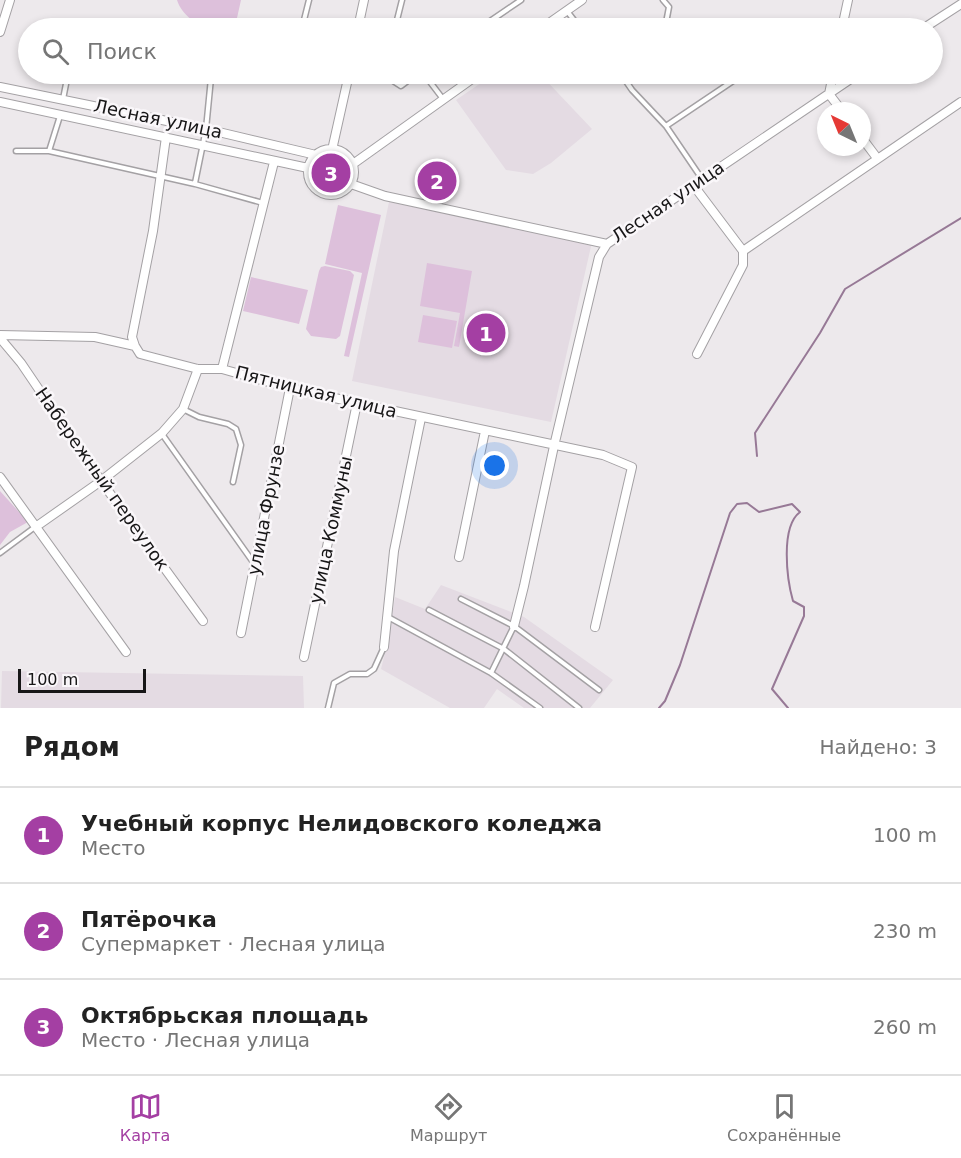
<!DOCTYPE html>
<html lang="ru">
<head>
<meta charset="utf-8">
<style>
  body { margin:0; font-family:"DejaVu Sans",sans-serif; background:#f6f6f6; color:#222 }
  .compass { position:absolute; left:817px; top:102px; width:54px; height:54px; border-radius:50%; background:#fff; box-shadow:0 3px 9px #0003; rotate:317deg }
  .scale { position:absolute; left:18px; bottom:15px; width:128px; box-sizing:border-box; padding-left:6px; border:3px solid #171617; border-top:0; font-size:16px; line-height:21px; white-space:nowrap; color:#171617; -webkit-text-stroke:4px #faf7fa; paint-order:stroke }
  .you { position:absolute; left:495px; top:466px; width:21px; height:21px; margin:-15px; border:4px solid #fff; border-radius:50%; background:#1a73e8; box-shadow:0 0 0 9px #1a73e833 }
  .badge { display:grid; place-items:center; width:39px; height:39px; border-radius:50%; background:#a43fa3; color:#fff; font-size:20px; font-weight:700 }
  .pin { position:absolute; translate:-50% -50%; border:3px solid #fff; box-shadow:0 2px 6px #0006 }
  .list { margin:0; padding:0; list-style:none }
  h2 { display:flex; justify-content:space-between; align-items:center; height:78px; margin:0; padding:0 24px; font-size:26px }
  h2 small { font-size:20px; font-weight:400; color:#767676 }
  .list li { display:grid; grid-template-columns:39px 1fr auto; gap:18px; align-items:center; box-sizing:border-box; height:96px; padding:0 24px; border-top:2px solid #e0e0e0 }
  .list b { display:block; font-size:22px; white-space:nowrap }
  .list p { margin:0; font-size:20px; white-space:nowrap; color:#767676 }
  .list em { font-size:20px; font-style:normal; color:#767676 }
  .icon { flex:none; width:33px; height:33px; fill:none; stroke:currentColor; stroke-width:2; stroke-linecap:round; stroke-linejoin:round }
  .map { position:relative; flex:none; width:961px; height:708px; overflow:hidden }
  .search { position:absolute; background:#fff; box-shadow:0 3px 9px #0003; left:18px; right:18px; top:18px; height:66px; display:flex; align-items:center; gap:15px; box-sizing:border-box; padding:0 21px; border-radius:33px; color:#767676; font-size:22px }
  .sheet { height:366px; background:#fff }
  nav { display:flex; justify-content:space-around; align-items:center; box-sizing:border-box; height:84px; border-top:2px solid #e0e0e0; background:#fff; font-size:16px; color:#767676 }
  nav a { display:grid; justify-items:center; gap:3px }
  nav .on { color:#a43fa3 }
  .map>svg:first-child { display:block }
</style>
</head>
<body>
<div class="map">
<svg width="961" height="708" viewBox="0 0 961 708">
  <rect width="100%" height="100%" fill="#ede9ec"/>
  <path fill="#e4dbe3" d="M 494,74 L 540,74 L 592,129 L 551,163 L 533,174 L 506,170 L 456,100 Z
    M 389,202 L 592,242 L 551,422 L 352,381 Z
    M 441,585 L 524,617 L 613,680 L 590,708 L 524,708 L 497,689 L 484,708 L 450,708 L 381,669 L 388,641 L 395,597 L 425,609 Z
    M 2,671 L 303,676 L 304,708 L 1,708 Z"/>
  <path fill="#ddc0db" d="M 177,0 L 241,0 L 237,18 C 233,20 229,24 224,26 C 206,34 182,17 177,0 Z
    M 338,205 L 381,215 L 349,357 L 344,356 L 362,273 L 325,264 Z
    M 427,263 L 472,271 L 459,347 L 454,346 L 460,313 L 420,306 Z
    M 325,266 L 350,271 L 354,275 L 340,336 L 336,339 L 311,336 L 306,329 L 319,271 L 321,267 Z
    M 251,277 L 308,290 L 299,324 L 243,311 Z
    M 423,315 L 457,321 L 452,348 L 418,342 Z
    M 0,491 L 28,522 L 10,532 L 0,545 Z"/>
  <g fill="none" stroke-linecap="round" stroke-linejoin="round">
    <path stroke="#977996" stroke-width="2" d="M 757,456 L 755,433 L 820,333 L 845,289 L 961,218
      M 659,708 L 665,701 L 680,665 L 730,513 L 737,504 L 747,503 L 759,512 L 792,504 L 800,512 C 780,527 787,580 793,601 L 804,607 L 804,616 L 772,689 L 788,708"/>
    <g stroke="#a4a1a4" stroke-width="7">
      <path id="lane" d="M 663,0 L 669,7 L 665,28
        M 567,11 L 580,28
        M 124,28 L 129,25
        M 302,28 L 309,0
        M 395,28 L 402,0
        M 480,28 L 521,0
        M 193,74 L 211,78 L 206,129 L 195,183
        M 387,74 L 387,77 L 401,86 L 417,74
        M 424,74 L 443,99
        M 621,74 L 632,90 L 666,126
        M 676,74 L 680,79 L 688,74
        M 163,80 L 164,74
        M 63,99 L 68,74
        M 16,151 L 49,151 L 195,184 L 263,203
        M 49,151 L 60,116
        M 702,179 L 666,126 L 733,81 L 728,74
        M 183,409 L 199,417 L 228,424 L 236,429 L 241,445 L 233,482
        M 162,434 L 253,562
        M 0,553 L 35,527
        M 461,599 L 514,626 L 599,690
        M 429,610 L 504,649 L 579,708
        M 388,617 L 491,673 L 540,708
        M 491,673 L 514,626
        M 328,708 L 334,683 L 350,674 L 367,674 L 374,669 L 384,647"/>
    </g>
    <g stroke="#a4a1a4" stroke-width="10">
      <path id="street" d="M 358,28 L 364,0
        M 542,28 L 582,0
        M 842,28 L 848,0
        M 924,28 L 961,4
        M 0,32 L 10,0
        M 833,74 L 829,94 L 842,111
        M 0,87 L 206,129 L 316,155
        M 0,102 L 308,168
        M 862,138 L 877,158
        M308 172a23 23 0 1 1 46 0a23 23 0 1 1-46 0Z
        M 332,150 L 349,74
        M 353,164 L 479,74
        M 351,184 L 385,196 L 607,244
        M 694,186 L 743,251 L 961,102
        M 0,335 L 95,337 L 135,346 L 140,354 L 198,369 L 222,369 L 290,388 L 357,403 L 603,455 L 632,467 L 595,627
        M 0,338 L 21,363 L 101,481 L 203,621
        M 135,346 L 132,337 L 153,231 L 166,137
        M 697,354 L 743,265 L 743,251
        M 222,369 L 274,162
        M 0,477 L 126,652
        M 37,526 L 101,481 L 162,433 L 183,409 L 198,369
        M 459,557 L 485,431
        M 514,626 L 524,586 L 554,446 L 599,257 L 607,244 L 858,74
        M 241,633 L 290,388
        M 384,647 L 394,551 L 421,418
        M 304,657 L 357,403"/>
    </g>
    <use href="#lane" stroke="#fff" stroke-width="4"/>
    <use href="#street" stroke="#fff" stroke-width="8"/>
  </g>
  <g text-anchor="middle" stroke-width="5" stroke-linejoin="round" paint-order="stroke">
    <g font-size="18" fill="#171617" stroke="#faf7fa">
      <text transform="translate(158 119) rotate(12)" y="6">Лесная улица</text>
      <text transform="translate(668 202) rotate(-34)" y="6">Лесная улица</text>
      <text transform="translate(316 392) rotate(14)" y="6">Пятницкая улица</text>
      <text transform="translate(102 479) rotate(55)" y="6">Набережный переулок</text>
      <text transform="translate(266 510) rotate(-79)" y="6">улица Фрунзе</text>
      <text transform="translate(331 530) rotate(-78)" y="6">улица Коммуны</text>
    </g>
  </g>
</svg>
<svg class="compass" viewBox="-18 -18 36 36"><path d="M0-13l5 13h-10z" fill="#e53935"/><path d="M0 13l5-13h-10z" fill="#767676"/></svg>
<div class="scale">100 m</div>
<div class="you"></div>
<div class="pin badge" style="left:486px;top:333px">1</div>
<div class="pin badge" style="left:437px;top:181px">2</div>
<div class="pin badge" style="left:331px;top:173px">3</div>
<div class="search"><svg class="icon" aria-label="search" viewBox="0 0 24 24"><circle cx="10" cy="10" r="6"/><path d="M15 15l6 6"/></svg>Поиск</div>
</div>
<section class="sheet">
<h2>Рядом<small>Найдено: 3</small></h2>
<ul class="list">
<li><span class="badge">1</span><div><b>Учебный корпус Нелидовского коледжа</b><p>Место</p></div><em>100 m</em></li>
<li><span class="badge">2</span><div><b>Пятёрочка</b><p>Супермаркет · Лесная улица</p></div><em>230 m</em></li>
<li><span class="badge">3</span><div><b>Октябрьская площадь</b><p>Место · Лесная улица</p></div><em>260 m</em></li>
</ul>
</section>
<nav>
<a class="on"><svg class="icon" aria-label="map" viewBox="0 0 24 24"><path d="M3 6l6-2 6 2 6-2v14l-6 2-6-2-6 2zM9 4v14M15 6v14"/></svg>Карта</a>
<a><svg class="icon" aria-label="directions" viewBox="0 0 24 24"><path d="M12 3l9 9-9 9-9-9zM9 14v-3h6M13 9l2 2-2 2"/></svg>Маршрут</a>
<a><svg class="icon" aria-label="saved" viewBox="0 0 24 24"><path d="M7 4h10v16l-5-4-5 4z"/></svg>Сохранённые</a>
</nav>
</body>
</html>
